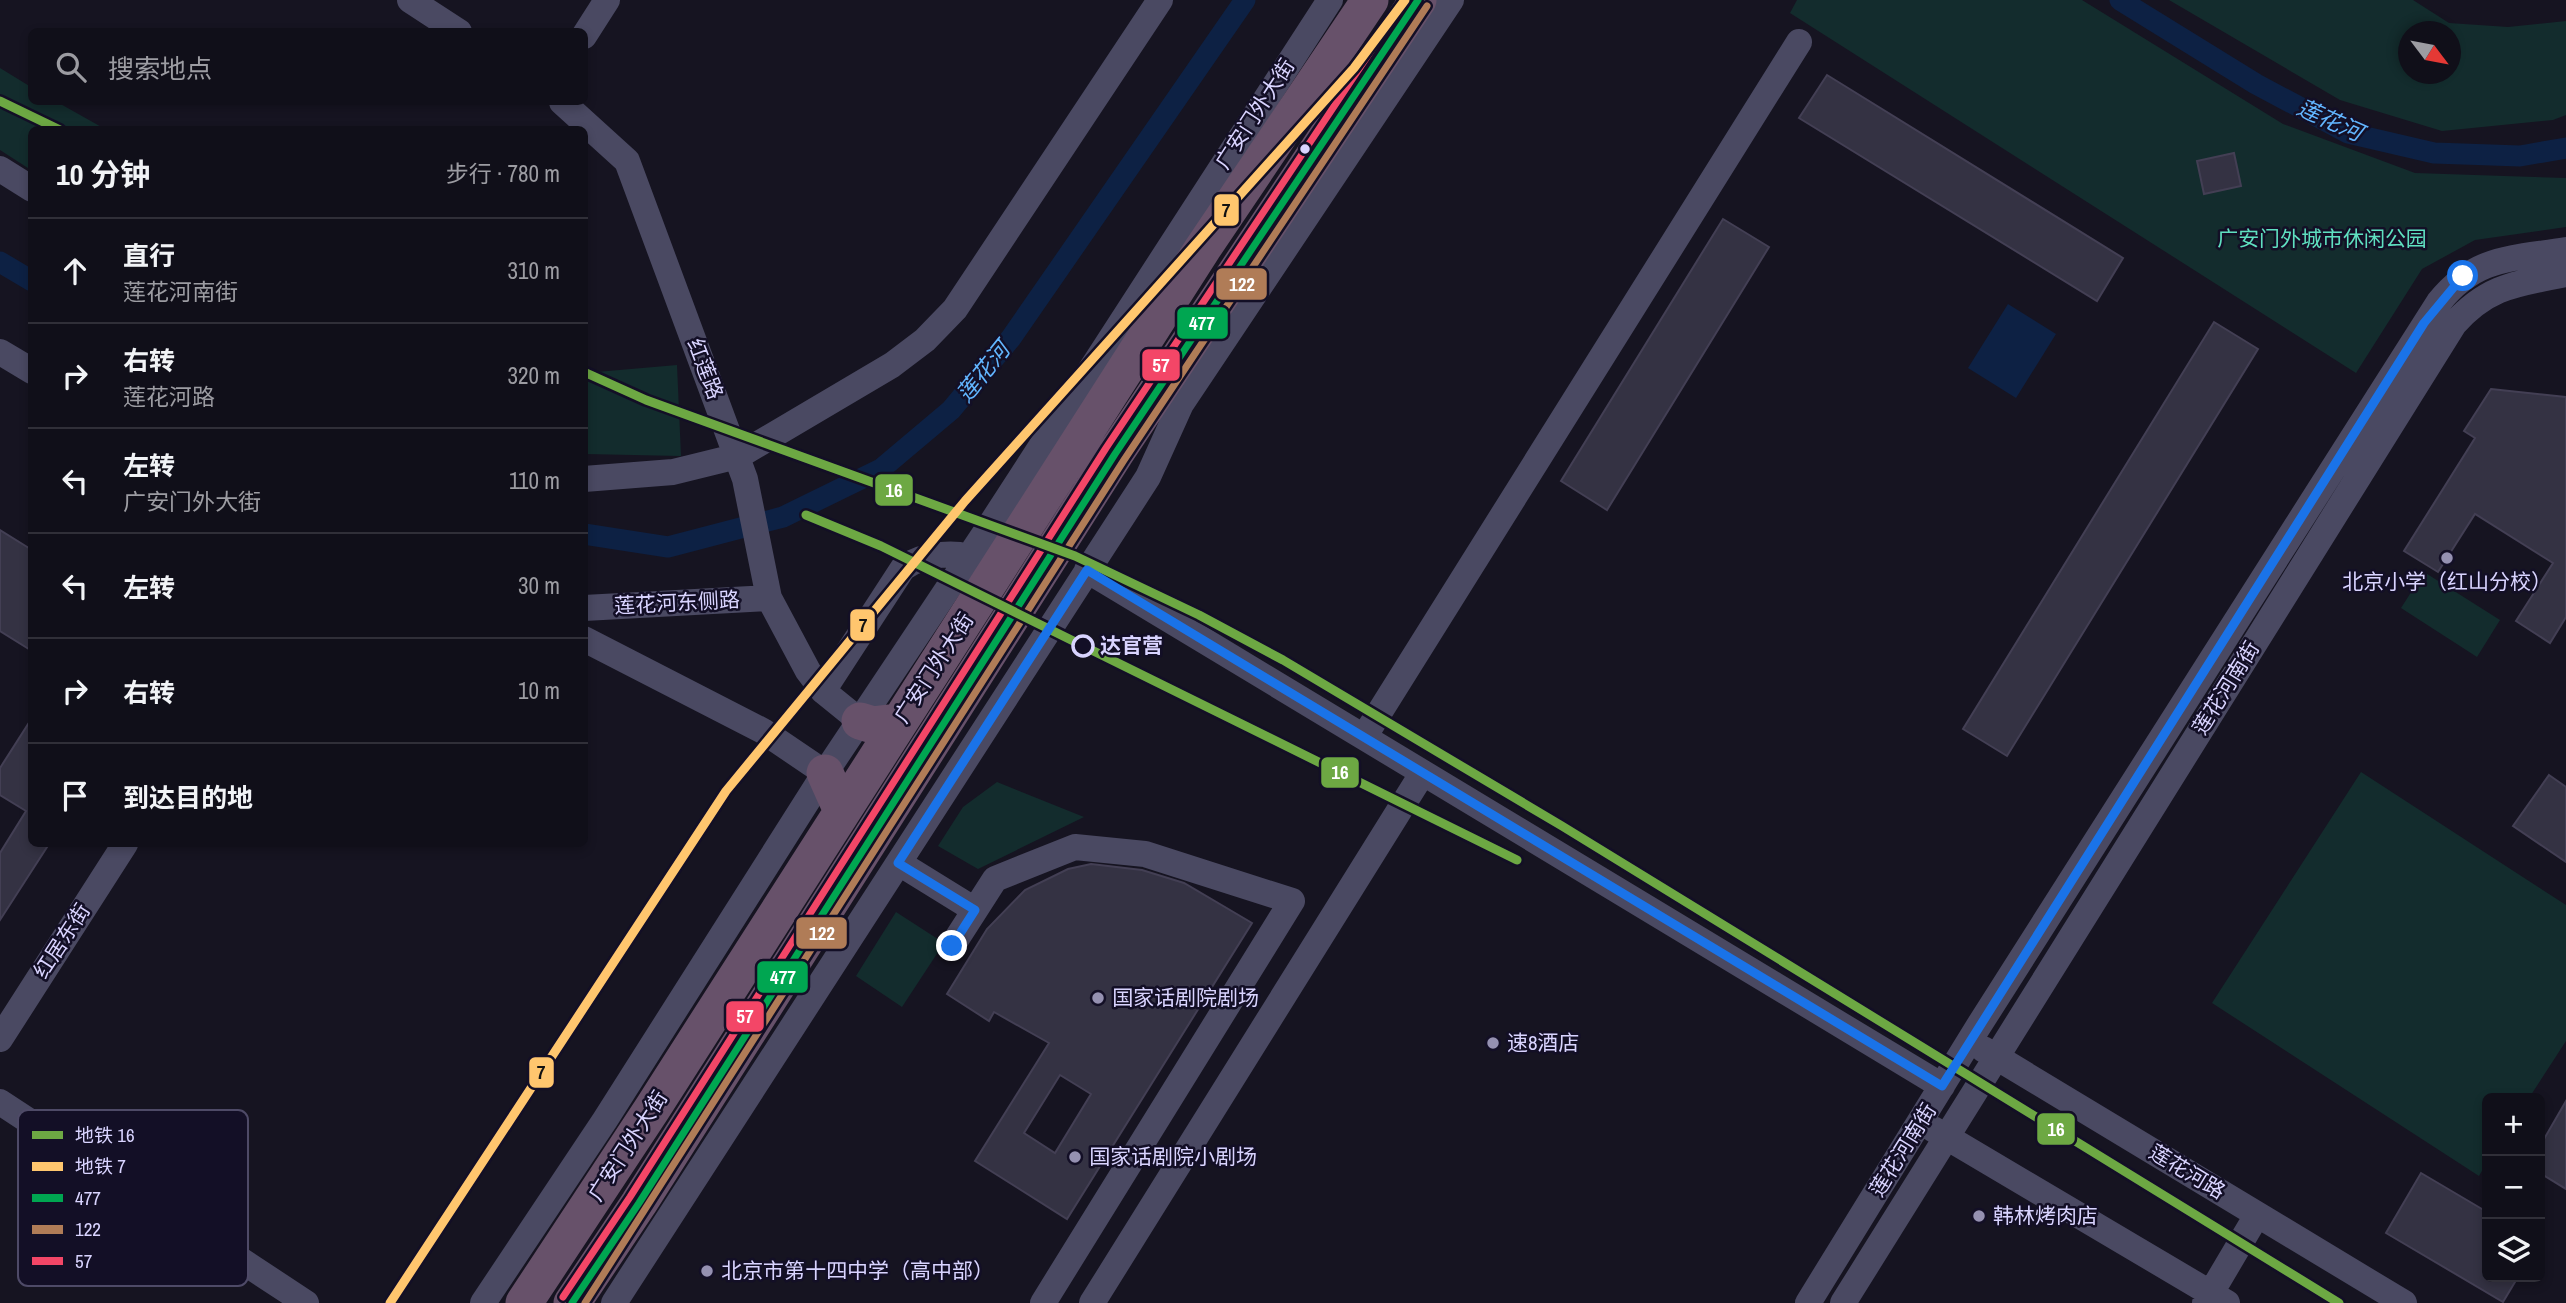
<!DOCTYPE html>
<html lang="zh">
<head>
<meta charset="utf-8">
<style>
  body { margin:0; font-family:"Archivo Narrow","Noto Sans SC",sans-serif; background:#191822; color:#f1f3f6 }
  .controls { position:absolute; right:21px; bottom:21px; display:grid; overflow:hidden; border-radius:10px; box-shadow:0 4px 10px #0003 }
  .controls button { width:63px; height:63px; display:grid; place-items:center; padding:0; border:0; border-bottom:2px solid #302f38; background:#100f19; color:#f1f3f6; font:35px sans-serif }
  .compass { position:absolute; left:2398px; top:21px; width:63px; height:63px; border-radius:50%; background:#100f19; box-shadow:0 4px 10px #0003; rotate:122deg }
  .stop { position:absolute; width:21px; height:21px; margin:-16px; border:5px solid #1a73e8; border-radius:50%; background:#fff }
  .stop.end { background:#1a73e8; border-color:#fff; box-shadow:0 2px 7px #0008 }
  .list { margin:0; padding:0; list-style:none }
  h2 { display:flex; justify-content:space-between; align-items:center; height:91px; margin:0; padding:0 28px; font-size:30px }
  h2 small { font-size:23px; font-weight:400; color:#9c9ca2 }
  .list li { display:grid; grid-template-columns:46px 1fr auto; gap:21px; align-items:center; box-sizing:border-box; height:105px; padding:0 28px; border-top:2px solid #302f38 }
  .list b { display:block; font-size:26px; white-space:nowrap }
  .list p { margin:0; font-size:23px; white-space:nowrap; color:#9c9ca2 }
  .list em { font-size:23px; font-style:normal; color:#9c9ca2 }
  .icon { flex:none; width:38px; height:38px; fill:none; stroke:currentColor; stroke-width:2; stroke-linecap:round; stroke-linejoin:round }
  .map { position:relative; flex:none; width:2566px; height:1303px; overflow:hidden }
  .search { position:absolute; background:#100f19; box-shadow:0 4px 10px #0003; left:28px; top:28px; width:560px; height:77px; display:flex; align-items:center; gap:18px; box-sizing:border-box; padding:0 24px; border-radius:10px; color:#9c9ca2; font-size:26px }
  .panel { position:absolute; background:#100f19; box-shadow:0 4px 10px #0003; left:28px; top:126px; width:560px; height:721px; border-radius:10px }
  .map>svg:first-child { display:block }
</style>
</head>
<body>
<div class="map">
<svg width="2566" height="1303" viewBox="0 0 2566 1303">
  <rect width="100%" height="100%" fill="#161421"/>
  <path fill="#132c2d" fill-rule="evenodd" d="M 1797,0 L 2082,0 L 2283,124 L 2415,173 L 2566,178 L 2566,227 L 2475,240 L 2422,269 L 2356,373 L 1790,13 Z
    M 2169,0 L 2413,0 L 2449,23 L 2508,27 L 2566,21 L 2566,115 L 2553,120 L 2442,131 L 2340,100 ZM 2408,32 L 2450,32 L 2450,74 L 2408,74 Z
    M 0,68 L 31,87 L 32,102 L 57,102 L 105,129 L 32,130 L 31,170 L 0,150 Z
    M 677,365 L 681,456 L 585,454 L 585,373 Z
    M 2424,572 L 2500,620 L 2477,657 L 2401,608 Z
    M 2361,772 L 2566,905 L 2566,1041 L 2529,1098 L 2487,1098 L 2487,1162 L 2479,1176 L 2212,1003 Z
    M 997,782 L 1084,817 L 978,869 L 938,846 L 963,807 Z
    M 896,912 L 944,943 L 902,1007 L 856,976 Z"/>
  <path fill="#0d2144" d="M 2008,304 L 2056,334 L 2016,398 L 1968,368 Z"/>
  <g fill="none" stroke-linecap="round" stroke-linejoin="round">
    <path stroke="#0d2144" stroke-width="21" d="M 2120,0 L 2256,84 L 2348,133 L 2434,153 L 2520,156 L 2566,148
      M 0,262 L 32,281
      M 584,534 L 668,547 L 783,517 L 881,469 L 951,410 L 1011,338 L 1245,0"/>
  </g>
  <path fill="#343243" stroke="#433f54" stroke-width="2" fill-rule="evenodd" d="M 1827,75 L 2123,258 L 2097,301 L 1799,118 Z
    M 2234,153 L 2241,186 L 2204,194 L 2197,161 Z
    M 1723,219 L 1769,247 L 1607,510 L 1561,481 Z
    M 2214,322 L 2258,349 L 2007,756 L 1963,729 Z
    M 2491,389 L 2566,397 L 2566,617 L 2550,643 L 2516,621 L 2553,563 L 2475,514 L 2438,572 L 2404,551 L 2475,438 L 2464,431 Z
    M 0,530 L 32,550 L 32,651 L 0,631 Z
    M 32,718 L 32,844 L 49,844 L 0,920 L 0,853 L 26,811 L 0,795 L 0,768 Z
    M 2549,775 L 2566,787 L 2566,862 L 2513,826 Z
    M 1091,864 L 1142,870 L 1184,883 L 1252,923 L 1067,1219 L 975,1161 L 1049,1043 L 994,1012 L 989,1021 L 947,994 L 987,929 L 1025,890 L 1068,869 ZM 1060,1075 L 1091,1094 L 1055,1153 L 1024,1133 Z
    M 2566,1101 L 2566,1189 L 2540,1173 L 2540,1146 Z
    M 2421,1173 L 2487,1212 L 2487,1277 L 2518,1277 L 2503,1302 L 2386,1233 Z"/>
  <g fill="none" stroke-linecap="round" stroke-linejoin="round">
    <path stroke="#4a4962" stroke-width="26" d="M 410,0 L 459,32
      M 584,36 L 607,0
      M 562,102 L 627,161 L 745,479 L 769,598 L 808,671 L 823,691 L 860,721
      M 0,169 L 32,189
      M 0,352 L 32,371
      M 584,479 L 673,472 L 738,456 L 892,365 L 925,340 L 955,309 L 1160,0
      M 1087,570 L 1942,1086
      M 584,608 L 769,598
      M 584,639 L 763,731 L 825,773
      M 823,691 L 903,568 C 922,554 960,549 980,562
      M 1364,737 L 1799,42
      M 899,863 L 975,910
      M 952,946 L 995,879 L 1075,847 L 1145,854 L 1292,901 L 1043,1303
      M 0,1039 L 125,844
      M 1983,1049 L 2404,1303
      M 0,1102 L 306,1303
      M 1933,1129 L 2227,1303
      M 483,1303 L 605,1120 L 825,773 L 987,530 L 1330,0
      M 614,1303 L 1148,477 L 1181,404 L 1451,0
      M 1092,1303 L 1422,774
      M 1808,1303 L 1978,1027 L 2439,302 C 2476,256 2512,259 2566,250
      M 1843,1303 L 2454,324 C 2489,285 2517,284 2566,274
      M 2205,1303 L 2257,1215"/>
    <path stroke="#67516a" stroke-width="37" d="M 860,721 L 873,725 L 899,722
      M 825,773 L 842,811
      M 524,1303 L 652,1109 L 1203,248 L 1370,0
      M 572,1303 L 639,1203 L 1115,454 L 1418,0"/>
    <g stroke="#130f26" stroke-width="12">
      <path id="bus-1" d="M 572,1303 L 639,1203 L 1115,454 L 1418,0"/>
    </g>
    <g stroke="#130f26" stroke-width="12">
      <path id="bus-2" d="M 585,1303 L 1124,460 L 1427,6"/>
    </g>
    <g stroke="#130f26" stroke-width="12">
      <path id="bus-3" d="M 563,1297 L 630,1197 L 1106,448 L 1405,0"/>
    </g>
    <use href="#bus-1" stroke="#00a651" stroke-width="7"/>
    <use href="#bus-2" stroke="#b07c57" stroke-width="7"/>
    <use href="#bus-3" stroke="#f34667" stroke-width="7"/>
    <g stroke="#130f26" stroke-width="14">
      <path id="metro-1" d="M 0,101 L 60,130
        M 584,372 L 646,400 L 1075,556 L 1199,615 L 1283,660 L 1562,826 L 2339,1303
        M 806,515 L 881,546 L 1517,860"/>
    </g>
    <g stroke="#130f26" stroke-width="14">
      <path id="metro-2" d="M 390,1303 L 726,791 L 965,501 L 1354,68 L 1405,0"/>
    </g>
    <use href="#metro-1" stroke="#6da843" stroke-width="9"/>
    <use href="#metro-2" stroke="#ffc66e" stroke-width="9"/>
  </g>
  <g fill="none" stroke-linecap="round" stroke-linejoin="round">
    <path stroke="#1a73e8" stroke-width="9" d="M 952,946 L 975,910 L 898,863 L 1087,570 L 1942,1086 L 2424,323 L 2463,276"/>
  </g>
  <circle fill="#d9d4ff" stroke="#130f26" stroke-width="2.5" cx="1305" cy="149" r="6"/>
  <g fill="#9591b1" stroke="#130f26" stroke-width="2.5">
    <circle cx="2447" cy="558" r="7"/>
    <circle cx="1098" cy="998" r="7"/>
    <circle cx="1493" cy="1043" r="7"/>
    <circle cx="1075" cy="1157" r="7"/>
    <circle cx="1979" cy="1216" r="7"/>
    <circle cx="707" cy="1271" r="7"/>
  </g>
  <circle fill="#130f26" stroke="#d9d4ff" stroke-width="3.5" cx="1083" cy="646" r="10"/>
  <g text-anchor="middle" stroke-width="5" stroke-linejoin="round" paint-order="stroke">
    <g font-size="21" fill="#d9d4ff" stroke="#130f26">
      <text transform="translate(1255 114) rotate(-57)" y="7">广安门外大街</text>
      <text transform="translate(705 369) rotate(69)" y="7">红莲路</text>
      <text transform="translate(677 603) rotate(-3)" y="7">莲花河东侧路</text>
      <text transform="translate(934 668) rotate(-57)" y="7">广安门外大街</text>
      <text transform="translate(2226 688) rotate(-58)" y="7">莲花河南街</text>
      <text transform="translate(62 941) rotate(-57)" y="7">红居东街</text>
      <text transform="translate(628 1146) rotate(-57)" y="7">广安门外大街</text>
      <text transform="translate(1903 1150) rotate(-58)" y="7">莲花河南街</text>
      <text transform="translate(2187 1172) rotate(31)" y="7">莲花河路</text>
    </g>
    <g font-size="21" fill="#5fe0c0" stroke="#130f26">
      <text x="2322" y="246">广安门外城市休闲公园</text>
    </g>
    <g font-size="21" fill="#d9d4ff" stroke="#130f26" text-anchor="start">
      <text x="2447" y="589" text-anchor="middle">北京小学（红山分校）</text>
      <text x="1112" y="1005">国家话剧院剧场</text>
      <text x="1507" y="1050">速8酒店</text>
      <text x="1089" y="1164">国家话剧院小剧场</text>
      <text x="1993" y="1223">韩林烤肉店</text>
      <text x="721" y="1278">北京市第十四中学（高中部）</text>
    </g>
    <g font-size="21" font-weight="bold" fill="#d9d4ff" stroke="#130f26" text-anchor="start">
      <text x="1100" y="653">达官营</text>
    </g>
    <g font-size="23" font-style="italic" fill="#62b6ff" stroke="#130f26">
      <text transform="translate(2330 120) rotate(24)" y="8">莲花河</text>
      <text transform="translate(983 372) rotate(-51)" y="8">莲花河</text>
    </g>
  </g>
  <rect x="18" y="1110" width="230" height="176" rx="10" fill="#130f26" stroke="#4e4a67" stroke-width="2"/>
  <rect x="32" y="1131" width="31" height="8" fill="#6da843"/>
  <rect x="32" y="1162" width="31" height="9" fill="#ffc66e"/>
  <rect x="32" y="1194" width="31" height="8" fill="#00a651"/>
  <rect x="32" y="1225" width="31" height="9" fill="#b07c57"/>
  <rect x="32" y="1257" width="31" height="8" fill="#f34667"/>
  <g font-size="19" fill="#d9d4ff">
    <text x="75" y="1142">地铁 16</text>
    <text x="75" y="1173">地铁 7</text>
    <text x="75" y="1205">477</text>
    <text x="75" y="1236">122</text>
    <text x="75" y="1268">57</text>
  </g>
  <g stroke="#130f26" stroke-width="2.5">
    <rect x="1213" y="193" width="27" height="34" rx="7" fill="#ffc66e"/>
    <rect x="1215" y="267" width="53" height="34" rx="7" fill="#b07c57"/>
    <rect x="1176" y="306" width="53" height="34" rx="7" fill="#00a651"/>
    <rect x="1141" y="348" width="40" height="34" rx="7" fill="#f34667"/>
    <rect x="874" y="473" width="40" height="34" rx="7" fill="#6da843"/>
    <rect x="849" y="608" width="27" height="34" rx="7" fill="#ffc66e"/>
    <rect x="1320" y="756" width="40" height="33" rx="7" fill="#6da843"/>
    <rect x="795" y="916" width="53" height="34" rx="7" fill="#b07c57"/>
    <rect x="756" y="960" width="53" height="34" rx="7" fill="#00a651"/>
    <rect x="725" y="1000" width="40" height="33" rx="7" fill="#f34667"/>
    <rect x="528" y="1056" width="27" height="33" rx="7" fill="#ffc66e"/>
    <rect x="2036" y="1112" width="40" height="34" rx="7" fill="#6da843"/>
  </g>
  <g font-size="19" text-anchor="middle" font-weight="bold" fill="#fff">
    <text x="1242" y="291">122</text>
    <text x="1202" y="330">477</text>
    <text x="1161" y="372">57</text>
    <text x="894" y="497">16</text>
    <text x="1340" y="779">16</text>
    <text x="822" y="940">122</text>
    <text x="783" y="984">477</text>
    <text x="745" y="1023">57</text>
    <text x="2056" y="1136">16</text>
  </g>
  <g font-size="19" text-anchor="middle" font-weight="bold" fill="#111">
    <text x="1226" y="217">7</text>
    <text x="863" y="632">7</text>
    <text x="541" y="1079">7</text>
  </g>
</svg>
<div class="controls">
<button>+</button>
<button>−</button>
<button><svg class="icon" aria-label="layers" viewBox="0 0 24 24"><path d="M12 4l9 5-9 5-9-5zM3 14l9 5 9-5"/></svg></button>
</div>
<svg class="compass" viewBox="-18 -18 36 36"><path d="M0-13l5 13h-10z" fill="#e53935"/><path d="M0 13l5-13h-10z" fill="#9c9ca2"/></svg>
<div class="stop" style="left:2463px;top:276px"></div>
<div class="stop end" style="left:952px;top:946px"></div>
<div class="search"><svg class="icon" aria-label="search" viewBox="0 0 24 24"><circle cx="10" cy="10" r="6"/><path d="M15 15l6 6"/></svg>搜索地点</div>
<section class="panel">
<h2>10 分钟<small>步行 · 780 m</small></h2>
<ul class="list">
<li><svg class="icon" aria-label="ahead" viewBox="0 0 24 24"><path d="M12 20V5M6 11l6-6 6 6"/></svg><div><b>直行</b><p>莲花河南街</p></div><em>310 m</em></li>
<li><svg class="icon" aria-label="right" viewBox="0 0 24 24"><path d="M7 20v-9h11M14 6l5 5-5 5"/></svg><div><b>右转</b><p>莲花河路</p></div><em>320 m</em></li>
<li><svg class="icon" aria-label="left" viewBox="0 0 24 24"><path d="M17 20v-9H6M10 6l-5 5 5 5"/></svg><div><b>左转</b><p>广安门外大街</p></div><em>110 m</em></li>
<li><svg class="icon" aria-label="left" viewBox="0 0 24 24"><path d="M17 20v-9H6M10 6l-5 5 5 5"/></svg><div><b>左转</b></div><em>30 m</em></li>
<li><svg class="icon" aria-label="right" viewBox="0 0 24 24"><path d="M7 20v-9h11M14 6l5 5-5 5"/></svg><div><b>右转</b></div><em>10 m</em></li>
<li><svg class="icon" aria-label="arrive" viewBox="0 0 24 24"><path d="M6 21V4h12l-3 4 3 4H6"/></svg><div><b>到达目的地</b></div></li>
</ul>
</section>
</div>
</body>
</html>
